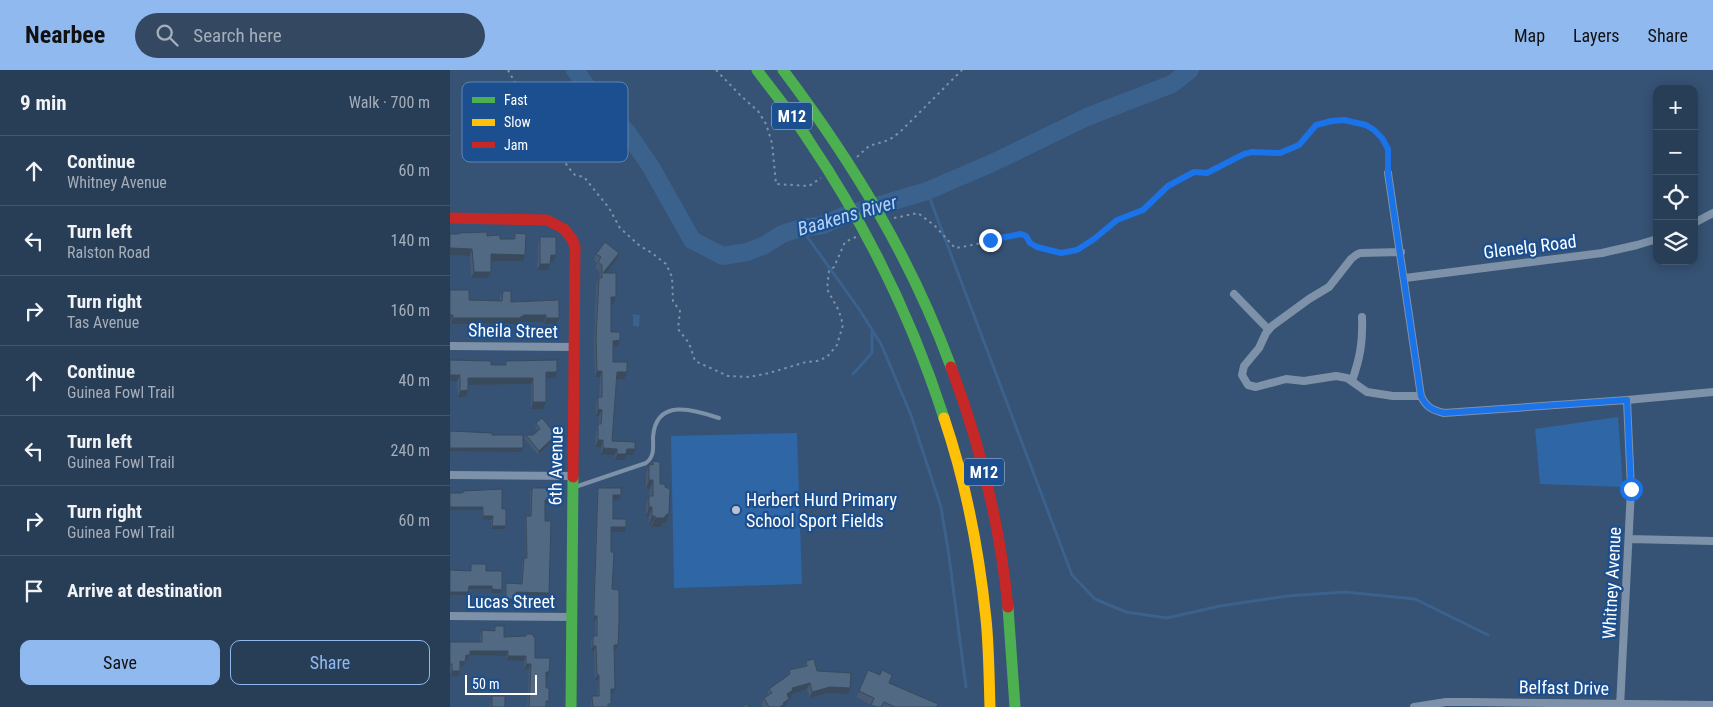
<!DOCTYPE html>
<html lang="en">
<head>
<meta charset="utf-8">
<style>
  body { margin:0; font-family:"Roboto Condensed",sans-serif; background:#344961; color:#f1f3f6 }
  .controls { position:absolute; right:15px; top:15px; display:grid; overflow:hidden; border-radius:10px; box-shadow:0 2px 12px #0003 }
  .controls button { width:45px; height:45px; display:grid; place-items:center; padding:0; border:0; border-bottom:1px solid #44576d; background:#283e57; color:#f1f3f6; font:25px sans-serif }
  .scale { position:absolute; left:15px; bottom:12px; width:72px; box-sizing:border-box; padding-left:5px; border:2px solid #fff; border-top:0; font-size:14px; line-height:18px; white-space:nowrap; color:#fff; -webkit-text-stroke:4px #1b4f8f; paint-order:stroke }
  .stop { position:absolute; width:15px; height:15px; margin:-11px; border:4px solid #1a73e8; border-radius:50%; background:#fff }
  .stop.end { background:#1a73e8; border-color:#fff; box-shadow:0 1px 5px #0008 }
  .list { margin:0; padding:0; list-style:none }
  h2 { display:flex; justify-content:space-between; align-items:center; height:65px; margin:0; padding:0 20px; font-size:21px }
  h2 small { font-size:16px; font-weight:400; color:#a5aeba }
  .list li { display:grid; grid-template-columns:32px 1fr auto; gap:15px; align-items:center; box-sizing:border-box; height:70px; padding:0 20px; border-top:1px solid #44576d }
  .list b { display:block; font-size:19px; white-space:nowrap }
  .list p { margin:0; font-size:16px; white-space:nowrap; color:#a5aeba }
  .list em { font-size:16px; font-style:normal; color:#a5aeba }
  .actions { display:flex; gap:10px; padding:15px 20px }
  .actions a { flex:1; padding:11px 0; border:1px solid #90b9f0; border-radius:10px; text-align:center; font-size:18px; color:#90b9f0 }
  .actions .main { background:#90b9f0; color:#111 }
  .icon { flex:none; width:28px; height:28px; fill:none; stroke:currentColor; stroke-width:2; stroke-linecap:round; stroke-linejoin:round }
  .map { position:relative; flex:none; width:1263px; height:637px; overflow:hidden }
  header { display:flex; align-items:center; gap:30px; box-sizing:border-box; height:70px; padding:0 25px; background:#90b9f0; color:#111 }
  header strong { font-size:24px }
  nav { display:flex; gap:28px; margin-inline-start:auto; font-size:18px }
  .search { width:350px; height:45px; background:#344961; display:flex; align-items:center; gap:12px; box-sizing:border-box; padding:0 18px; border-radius:28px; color:#a5aeba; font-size:19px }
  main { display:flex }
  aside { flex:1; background:#283e57 }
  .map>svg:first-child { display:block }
</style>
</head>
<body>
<header>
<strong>Nearbee</strong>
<div class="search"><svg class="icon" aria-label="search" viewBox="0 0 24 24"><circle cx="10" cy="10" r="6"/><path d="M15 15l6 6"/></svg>Search here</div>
<nav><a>Map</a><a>Layers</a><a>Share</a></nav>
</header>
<main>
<aside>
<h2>9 min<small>Walk · 700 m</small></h2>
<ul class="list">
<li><svg class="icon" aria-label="ahead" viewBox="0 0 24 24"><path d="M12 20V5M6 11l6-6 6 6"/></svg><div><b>Continue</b><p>Whitney Avenue</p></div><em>60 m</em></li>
<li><svg class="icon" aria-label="left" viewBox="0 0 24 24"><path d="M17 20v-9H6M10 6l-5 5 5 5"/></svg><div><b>Turn left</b><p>Ralston Road</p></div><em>140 m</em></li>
<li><svg class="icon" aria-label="right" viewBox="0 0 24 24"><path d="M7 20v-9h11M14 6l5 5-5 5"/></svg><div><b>Turn right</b><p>Tas Avenue</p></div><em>160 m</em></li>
<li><svg class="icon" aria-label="ahead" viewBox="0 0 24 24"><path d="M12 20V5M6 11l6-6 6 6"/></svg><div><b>Continue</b><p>Guinea Fowl Trail</p></div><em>40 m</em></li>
<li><svg class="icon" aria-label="left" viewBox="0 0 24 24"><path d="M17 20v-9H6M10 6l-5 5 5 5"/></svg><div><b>Turn left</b><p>Guinea Fowl Trail</p></div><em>240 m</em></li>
<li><svg class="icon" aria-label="right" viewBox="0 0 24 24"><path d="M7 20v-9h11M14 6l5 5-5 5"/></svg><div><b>Turn right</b><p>Guinea Fowl Trail</p></div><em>60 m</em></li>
<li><svg class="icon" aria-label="arrive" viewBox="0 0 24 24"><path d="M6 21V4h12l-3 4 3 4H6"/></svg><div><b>Arrive at destination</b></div></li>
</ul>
<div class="actions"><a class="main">Save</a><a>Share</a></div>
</aside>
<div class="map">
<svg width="1263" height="637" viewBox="0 0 1263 637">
  <rect width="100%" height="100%" fill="#365274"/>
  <path fill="#2f66a5" d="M 1168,347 L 1173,417 L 1090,414 L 1085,359 Z
    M 347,363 L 352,514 L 224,518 L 221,366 Z"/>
  <path fill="#3b618d" d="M 181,244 L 190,245 L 189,257 L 183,256 L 183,246 Z"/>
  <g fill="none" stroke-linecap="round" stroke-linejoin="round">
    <path stroke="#3b618d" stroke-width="3" d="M 477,121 L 622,505 L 645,529 L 676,542 L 717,548 L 770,536 L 837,526 L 895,522 L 965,529 L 1038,565
      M 351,158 L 409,239 L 431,274 L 461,345 L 491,437 L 499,486 L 516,617
      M 403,304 L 422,283 L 422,262"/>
    <path stroke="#3b618d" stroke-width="18" d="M 125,0 L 149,34 L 177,62 L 201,97 L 242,170 L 273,186 L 297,182 L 315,175 L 332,164 L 351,158 L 373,155 L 393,146 L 477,121 L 542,93 L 637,47 L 722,14 L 740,0"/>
    <path stroke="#7d92a8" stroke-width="2" stroke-dasharray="2.5 4" stroke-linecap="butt" d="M 58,0 L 67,16 L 73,32 L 94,56 L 118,97 L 125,105 L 134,107 L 159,138 L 170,158 L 190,176 L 202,183 L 216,194 L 222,207 L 223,231 L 230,241 L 228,259 L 239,273 L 245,291 L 278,306 L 299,307 L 319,303 L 356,292 L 367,291 L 377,287 L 387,275 L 393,255 L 389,241 L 377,219 L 379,201 L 384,197 L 395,172 L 406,167
      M 266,0 L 291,26 L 308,41 L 316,54 L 322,73 L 326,114 L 359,116 L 371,108
      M 407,87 L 419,76 L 439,70 L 450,62 L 512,0
      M 444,148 L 468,143 L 485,156 L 505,178 C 527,175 549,168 571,164 L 576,166 L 580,173 L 587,177 L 611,183 L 619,183 L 627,180 L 644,169 L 667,150 L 693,140 L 717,115 L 744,102 L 757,103 L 794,84 L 802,82 L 830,83 L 849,75 L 866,55 L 882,51 L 894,50 L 916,55 L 924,60 L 932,68 L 938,79 L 939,95"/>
    <path stroke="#7d92a8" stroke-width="4" d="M 125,417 L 196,393 C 205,386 203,377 203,367 C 206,328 243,339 269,348"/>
    <path stroke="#7d92a8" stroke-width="8" d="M 938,103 L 971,326 C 976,337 982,340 994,343 L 1177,330 L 1263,322
      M 1244,153 L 1263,143
      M 951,182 L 910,183 L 906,185 L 901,189 L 879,217 L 859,229 L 822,256 L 816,263 L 809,278 L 794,296 L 792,305 L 798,315 L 806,317 L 836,309 L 854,311 L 886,306 L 897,308 L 917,322 L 943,326 L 971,326
      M 955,208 L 1152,183 L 1187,175 L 1207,169
      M 784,224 L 818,259
      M 0,276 L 125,277
      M 902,311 C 910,288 913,272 912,247
      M 0,405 L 123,406
      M 1179,469 L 1263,471
      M 0,546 L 122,547
      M 964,637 L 996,632 L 1020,632 L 1263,635
      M 1170,637 L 1181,419 L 1177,330"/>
    <path stroke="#4caf50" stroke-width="11" d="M 307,0 C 324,23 343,46 359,71 C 417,157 462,249 494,348
      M 333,0 C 403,93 461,188 501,297
      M 558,537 L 565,637
      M 121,637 L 123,407"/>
    <path stroke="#ffc107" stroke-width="11" d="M 494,348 C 516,413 529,481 536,549 C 539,578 539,608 540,637"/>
    <path stroke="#c62828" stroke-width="11" d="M 0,148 L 97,150 L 114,159 L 122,169 L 125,177 L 123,407
      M 501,297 C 530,374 550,456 558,537"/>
  </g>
  <path fill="#475a72" d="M 65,163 L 73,191 L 41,191 L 38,208 L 21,208 L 20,186 L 0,185 L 37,166 L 50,169 L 63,169 Z
    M 90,167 L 106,185 L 103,192 L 100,192 L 98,200 L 87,200 L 88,174 Z
    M 146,184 L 167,189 L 156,203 L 163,234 L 161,234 L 161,262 L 170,270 L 168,277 L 163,277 L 163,292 L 174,309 L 167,309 L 162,371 L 183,385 L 176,385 L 174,390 L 165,390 L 165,385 L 151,385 L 151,377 L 145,377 L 146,361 L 148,354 L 149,354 L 149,346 L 146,346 L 146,333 L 148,327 L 149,327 L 150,307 L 145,307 L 144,274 L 146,215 L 149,208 L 150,202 L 145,198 L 147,193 L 144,190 Z
    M 0,220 L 19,230 L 50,231 L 50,227 L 53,221 L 61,232 L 109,230 L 106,254 L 94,254 L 94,252 L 71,252 L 67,254 L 0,254 Z
    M 0,290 L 41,295 L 55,295 L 56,291 L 105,308 L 96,308 L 93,339 L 81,339 L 81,314 L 18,315 L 18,320 L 16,327 L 8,327 L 7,311 Z
    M 86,353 L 105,368 L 88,385 L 74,368 L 76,365 L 83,365 L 88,360 L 85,357 Z
    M 203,391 L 210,414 L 215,417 L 219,444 L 216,453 L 213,453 L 211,457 L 201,457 L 201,455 L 199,455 L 199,446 L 196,446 L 196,435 L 199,426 L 200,419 L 196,419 L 196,404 L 199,394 L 202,394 Z
    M 82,418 L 103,430 L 102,434 L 95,434 L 95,451 L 99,523 L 98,526 L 66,525 L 66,529 L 65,533 L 55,533 L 55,517 L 56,513 L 71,514 L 72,492 L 74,488 L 76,488 L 75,450 L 76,446 L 80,446 L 80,421 Z
    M 148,418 L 171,425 L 169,430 L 163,430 L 163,449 L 175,462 L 161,462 L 162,519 L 168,575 L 166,580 L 164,580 L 163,624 L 161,624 L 160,637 L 141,637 L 141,631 L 142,626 L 147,626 L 148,610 L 145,610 L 144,581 L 141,581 L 141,571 L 143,566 L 145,566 L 145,551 L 143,551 L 143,542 L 147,423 Z
    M 13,421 L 52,439 L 56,456 L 55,459 L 41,459 L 41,450 L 32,449 L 32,440 L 0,440 L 0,423 L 12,423 Z
    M 45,556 L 54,567 L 75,566 L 76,564 L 85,588 L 98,607 L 96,607 L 97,635 L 96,635 L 96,637 L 77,637 L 79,599 L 74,599 L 74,591 L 56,590 L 56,586 L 19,585 L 18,590 L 15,590 L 14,596 L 10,596 L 10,601 L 9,606 L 0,606 L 0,572 L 30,572 L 30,565 L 32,560 L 43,561 Z
    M 356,591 L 398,624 L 377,623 L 360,628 L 357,619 L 342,624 L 341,627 L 339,628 L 336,635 L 334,637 L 313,637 L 311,635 L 314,628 L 317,626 L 319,619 L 337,606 L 339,600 L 354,596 Z
    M 430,605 L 439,613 L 487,637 L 420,637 L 421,635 L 406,627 L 409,621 Z
    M 42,626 L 55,637 L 40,637 L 40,633 Z"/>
  <path fill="#394a5c" d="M 0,178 L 22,179 L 20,186 L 0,185 Z
    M 169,183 L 167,189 L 152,209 L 153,203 Z
    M 41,184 L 75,185 L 73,191 L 38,191 Z
    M 101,185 L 106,185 L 103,192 L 98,192 Z
    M 90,194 L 100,194 L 98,200 L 87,200 Z
    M 24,202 L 41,202 L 38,208 L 21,208 Z
    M 161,227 L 166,227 L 163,234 L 159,234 Z
    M 0,245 L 3,245 L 0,252 Z
    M 74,245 L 96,245 L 94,252 L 71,252 L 67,254 L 0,254 L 3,248 Z
    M 96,248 L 109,248 L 106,254 L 94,254 Z
    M 170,270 L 168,277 L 160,277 L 163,271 Z
    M 147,301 L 152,301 L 150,307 L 145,307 Z
    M 96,302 L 107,302 L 105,308 L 93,308 Z
    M 167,302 L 177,302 L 174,309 L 165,309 Z
    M 0,305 L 10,305 L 7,311 L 0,311 Z
    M 18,308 L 83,308 L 81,314 L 16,315 Z
    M 18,320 L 16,327 L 8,327 L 10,321 Z
    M 83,332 L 96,332 L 93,339 L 81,339 Z
    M 148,339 L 152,340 L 149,346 L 146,346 Z
    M 106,365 L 105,368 L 88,385 L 89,381 Z
    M 148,370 L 153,370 L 151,377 L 145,377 Z
    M 0,378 L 73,378 L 72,382 L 0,381 Z
    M 153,378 L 167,379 L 165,385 L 151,385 Z
    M 177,379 L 185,379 L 183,385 L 176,385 L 174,390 L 165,390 L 167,384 Z
    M 199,410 L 203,410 L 200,419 L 196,419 Z
    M 163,425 L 171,425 L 169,430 L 161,430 Z
    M 95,430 L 103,430 L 102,434 L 94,434 Z
    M 0,437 L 33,437 L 32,440 L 0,440 Z
    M 199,437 L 202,437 L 199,446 L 196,446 Z
    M 217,444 L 219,444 L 216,453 L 213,453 L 211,457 L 201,457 L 205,448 Z
    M 33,446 L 43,446 L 41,450 L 32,449 Z
    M 202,446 L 205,446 L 201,455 L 199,455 Z
    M 42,456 L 56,456 L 55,459 L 41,459 Z
    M 161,457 L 176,457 L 175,462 L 160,462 Z
    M 19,516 L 42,516 L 41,519 L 17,519 Z
    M 42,519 L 52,520 L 51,523 L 41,523 Z
    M 0,522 L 18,522 L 17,525 L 0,525 Z
    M 66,522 L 99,523 L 98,526 L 65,525 Z
    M 56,529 L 66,529 L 65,533 L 55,533 Z
    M 144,546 L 147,546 L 145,551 L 143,551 Z
    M 164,575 L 168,575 L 166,580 L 162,580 Z
    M 143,576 L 146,576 L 144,581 L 141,581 Z
    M 20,581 L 58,581 L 56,586 L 19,585 L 18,590 L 14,590 L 16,585 Z
    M 58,586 L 76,586 L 74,591 L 56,590 Z
    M 10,591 L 15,592 L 14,596 L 8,596 Z
    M 76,594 L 81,594 L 79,599 L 74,599 Z
    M 2,601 L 10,601 L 9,606 L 0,606 Z
    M 96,602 L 99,602 L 98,607 L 95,607 Z
    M 147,605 L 149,605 L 148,610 L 145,610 Z
    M 360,613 L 357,619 L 342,624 L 341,627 L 335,631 L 337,624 L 342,618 Z
    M 380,617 L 400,618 L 398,624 L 377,623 L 360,628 L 362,622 Z
    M 161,619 L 165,619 L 163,624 L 160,624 Z
    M 339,629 L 336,635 L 334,637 L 330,637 L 333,633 Z"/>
  <path fill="#526984" stroke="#394a5c" d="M 37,162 L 37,166 L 50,165 L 50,169 L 65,169 L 65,163 L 76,164 L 75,185 L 41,184 L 41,202 L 24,202 L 22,179 L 0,178 L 0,164 L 9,164 L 9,163 Z
    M 90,167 L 106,167 L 106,185 L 101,185 L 100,194 L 90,194 Z
    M 155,172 L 169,183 L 153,203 L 166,203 L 166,227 L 161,227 L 161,262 L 170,262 L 170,270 L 163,271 L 163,292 L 177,292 L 177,302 L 167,302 L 162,371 L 185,372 L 185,379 L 177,379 L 176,384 L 167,384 L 167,379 L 153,378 L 153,370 L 148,370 L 148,354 L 151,354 L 152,340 L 148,339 L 148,327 L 152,327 L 152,301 L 147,301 L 146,267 L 149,208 L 152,208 L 152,195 L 148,192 L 151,187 L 146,184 Z
    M 0,220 L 19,220 L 19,230 L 52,231 L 53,221 L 61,221 L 61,232 L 109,230 L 109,248 L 96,248 L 96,245 L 74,245 L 69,248 L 3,248 L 3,245 L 0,245 Z
    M 0,290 L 41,291 L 41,295 L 56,295 L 56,291 L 107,290 L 107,302 L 96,302 L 96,332 L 83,332 L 83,308 L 18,308 L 18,320 L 10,321 L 10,305 L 0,305 Z
    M 92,348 L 106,365 L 89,381 L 76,365 L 83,365 L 90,359 L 86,353 Z
    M 0,361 L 42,363 L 42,365 L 73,365 L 73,378 L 0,378 Z
    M 203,391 L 210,392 L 210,414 L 215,414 L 215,417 L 220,419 L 219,444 L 217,444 L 214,448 L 205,448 L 205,446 L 202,446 L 202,437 L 199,437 L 199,426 L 203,426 L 203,410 L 199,410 L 199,394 L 203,395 Z
    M 82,418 L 103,418 L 103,430 L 95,430 L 95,451 L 101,451 L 99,523 L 66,522 L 66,529 L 56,529 L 56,513 L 72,514 L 74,488 L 77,488 L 76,446 L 81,446 Z
    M 148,418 L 171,418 L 171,425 L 163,425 L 163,449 L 176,449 L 176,457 L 161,457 L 161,482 L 164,482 L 162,519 L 169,520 L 169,551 L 168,575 L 164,575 L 165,619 L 161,619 L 161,634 L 158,634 L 158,637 L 143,637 L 142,626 L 149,626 L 149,605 L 147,605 L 146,576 L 143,576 L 143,566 L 147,566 L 147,546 L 144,546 L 144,537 Z
    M 52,419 L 52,439 L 56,439 L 56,456 L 42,456 L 43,446 L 33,446 L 33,437 L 0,437 L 0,423 L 13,423 L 13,421 Z
    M 21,494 L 36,494 L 36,501 L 52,501 L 52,520 L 42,519 L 42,516 L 19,516 L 18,522 L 0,522 L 0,500 L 21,501 Z
    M 45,556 L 54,556 L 54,567 L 76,566 L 76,564 L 83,564 L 83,566 L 85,567 L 85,588 L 100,588 L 99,602 L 96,602 L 96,618 L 99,618 L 99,631 L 96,631 L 96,637 L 79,637 L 81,594 L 76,594 L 76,586 L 58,586 L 58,581 L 20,581 L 20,585 L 16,585 L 15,592 L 10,591 L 10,601 L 2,601 L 2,594 L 0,594 L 0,572 L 32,572 L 32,560 L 45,561 Z
    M 364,589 L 367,601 L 401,603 L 400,618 L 380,617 L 362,622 L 360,613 L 342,618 L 343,620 L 337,624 L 339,629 L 333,633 L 334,634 L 330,637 L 319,637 L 314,628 L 322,623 L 319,619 L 340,604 L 339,600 L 357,596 L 356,591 Z
    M 418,600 L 430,605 L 432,600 L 442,605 L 439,613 L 488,634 L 486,637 L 445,637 L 434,632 L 431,637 L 427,637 L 421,635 L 424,628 L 409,621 Z
    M 42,626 L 55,626 L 55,637 L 42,637 Z
    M 295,634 L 301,637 L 293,637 Z"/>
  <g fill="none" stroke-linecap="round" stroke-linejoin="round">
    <path stroke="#1a73e8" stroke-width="6" d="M 540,170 L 571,164 L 576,166 L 580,173 L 587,177 L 611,183 L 627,180 L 644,169 L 667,150 L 693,140 L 718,116 L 744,102 L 757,103 L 794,84 L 802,82 L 830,83 L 849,75 L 866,55 L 882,51 L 894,50 L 916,55 L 924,60 L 932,68 L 938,79 L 938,103 L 971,326 C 976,337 982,340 994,343 L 1177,330 L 1181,419"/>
  </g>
  <circle fill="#b9c2ce" stroke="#1b4f8f" stroke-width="2" cx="286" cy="440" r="5"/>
  <g text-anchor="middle" stroke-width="4.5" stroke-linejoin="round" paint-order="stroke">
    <g fill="#1b4f8f" stroke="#bbcadd" stroke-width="1">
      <rect x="322" y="32.5" width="40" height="27" rx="4"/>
      <rect x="514" y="388.5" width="40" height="27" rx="4"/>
    </g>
    <g font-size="16" font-weight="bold" fill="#fff">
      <text x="342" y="52">M12</text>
      <text x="534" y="408">M12</text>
    </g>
    <g font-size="18" fill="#fff" stroke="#1b4f8f">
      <text transform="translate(1080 177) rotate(-7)" y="6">Glenelg Road</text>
      <text transform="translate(63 261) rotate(1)" y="6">Sheila Street</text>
      <text transform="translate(106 396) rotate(-89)" y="6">6th Avenue</text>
      <text transform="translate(1162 513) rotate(-87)" y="6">Whitney Avenue</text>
      <text x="61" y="538">Lucas Street</text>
      <text transform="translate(1114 618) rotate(1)" y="6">Belfast Drive</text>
    </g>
    <g font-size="18" fill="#fff" stroke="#1b4f8f" text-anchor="start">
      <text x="296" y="436">Herbert Hurd Primary<tspan x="296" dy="21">School Sport Fields</tspan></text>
    </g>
    <g font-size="19" font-style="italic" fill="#b5d3f5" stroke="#1b4f8f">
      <text transform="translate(397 145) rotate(-16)" y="7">Baakens River</text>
    </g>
  </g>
  <rect x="12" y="12" width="166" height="80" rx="8" fill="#1b4f8f" stroke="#5f84b1" stroke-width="1"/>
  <rect x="22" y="27" width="23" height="6" fill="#4caf50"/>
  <rect x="22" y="49" width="23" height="7" fill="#ffc107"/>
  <rect x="22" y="72" width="23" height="6" fill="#c62828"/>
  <g font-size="14" fill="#fff">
    <text x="54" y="35">Fast</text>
    <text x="54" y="57">Slow</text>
    <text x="54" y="80">Jam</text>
  </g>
</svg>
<div class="controls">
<button>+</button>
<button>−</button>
<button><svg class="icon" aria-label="locate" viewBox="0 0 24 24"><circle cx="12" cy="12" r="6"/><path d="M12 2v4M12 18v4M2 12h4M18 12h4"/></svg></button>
<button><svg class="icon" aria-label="layers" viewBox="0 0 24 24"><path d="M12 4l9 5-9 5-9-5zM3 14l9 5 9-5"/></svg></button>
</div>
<div class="scale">50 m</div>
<div class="stop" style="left:1181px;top:419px"></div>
<div class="stop end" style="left:540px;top:170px"></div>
</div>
</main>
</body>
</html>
